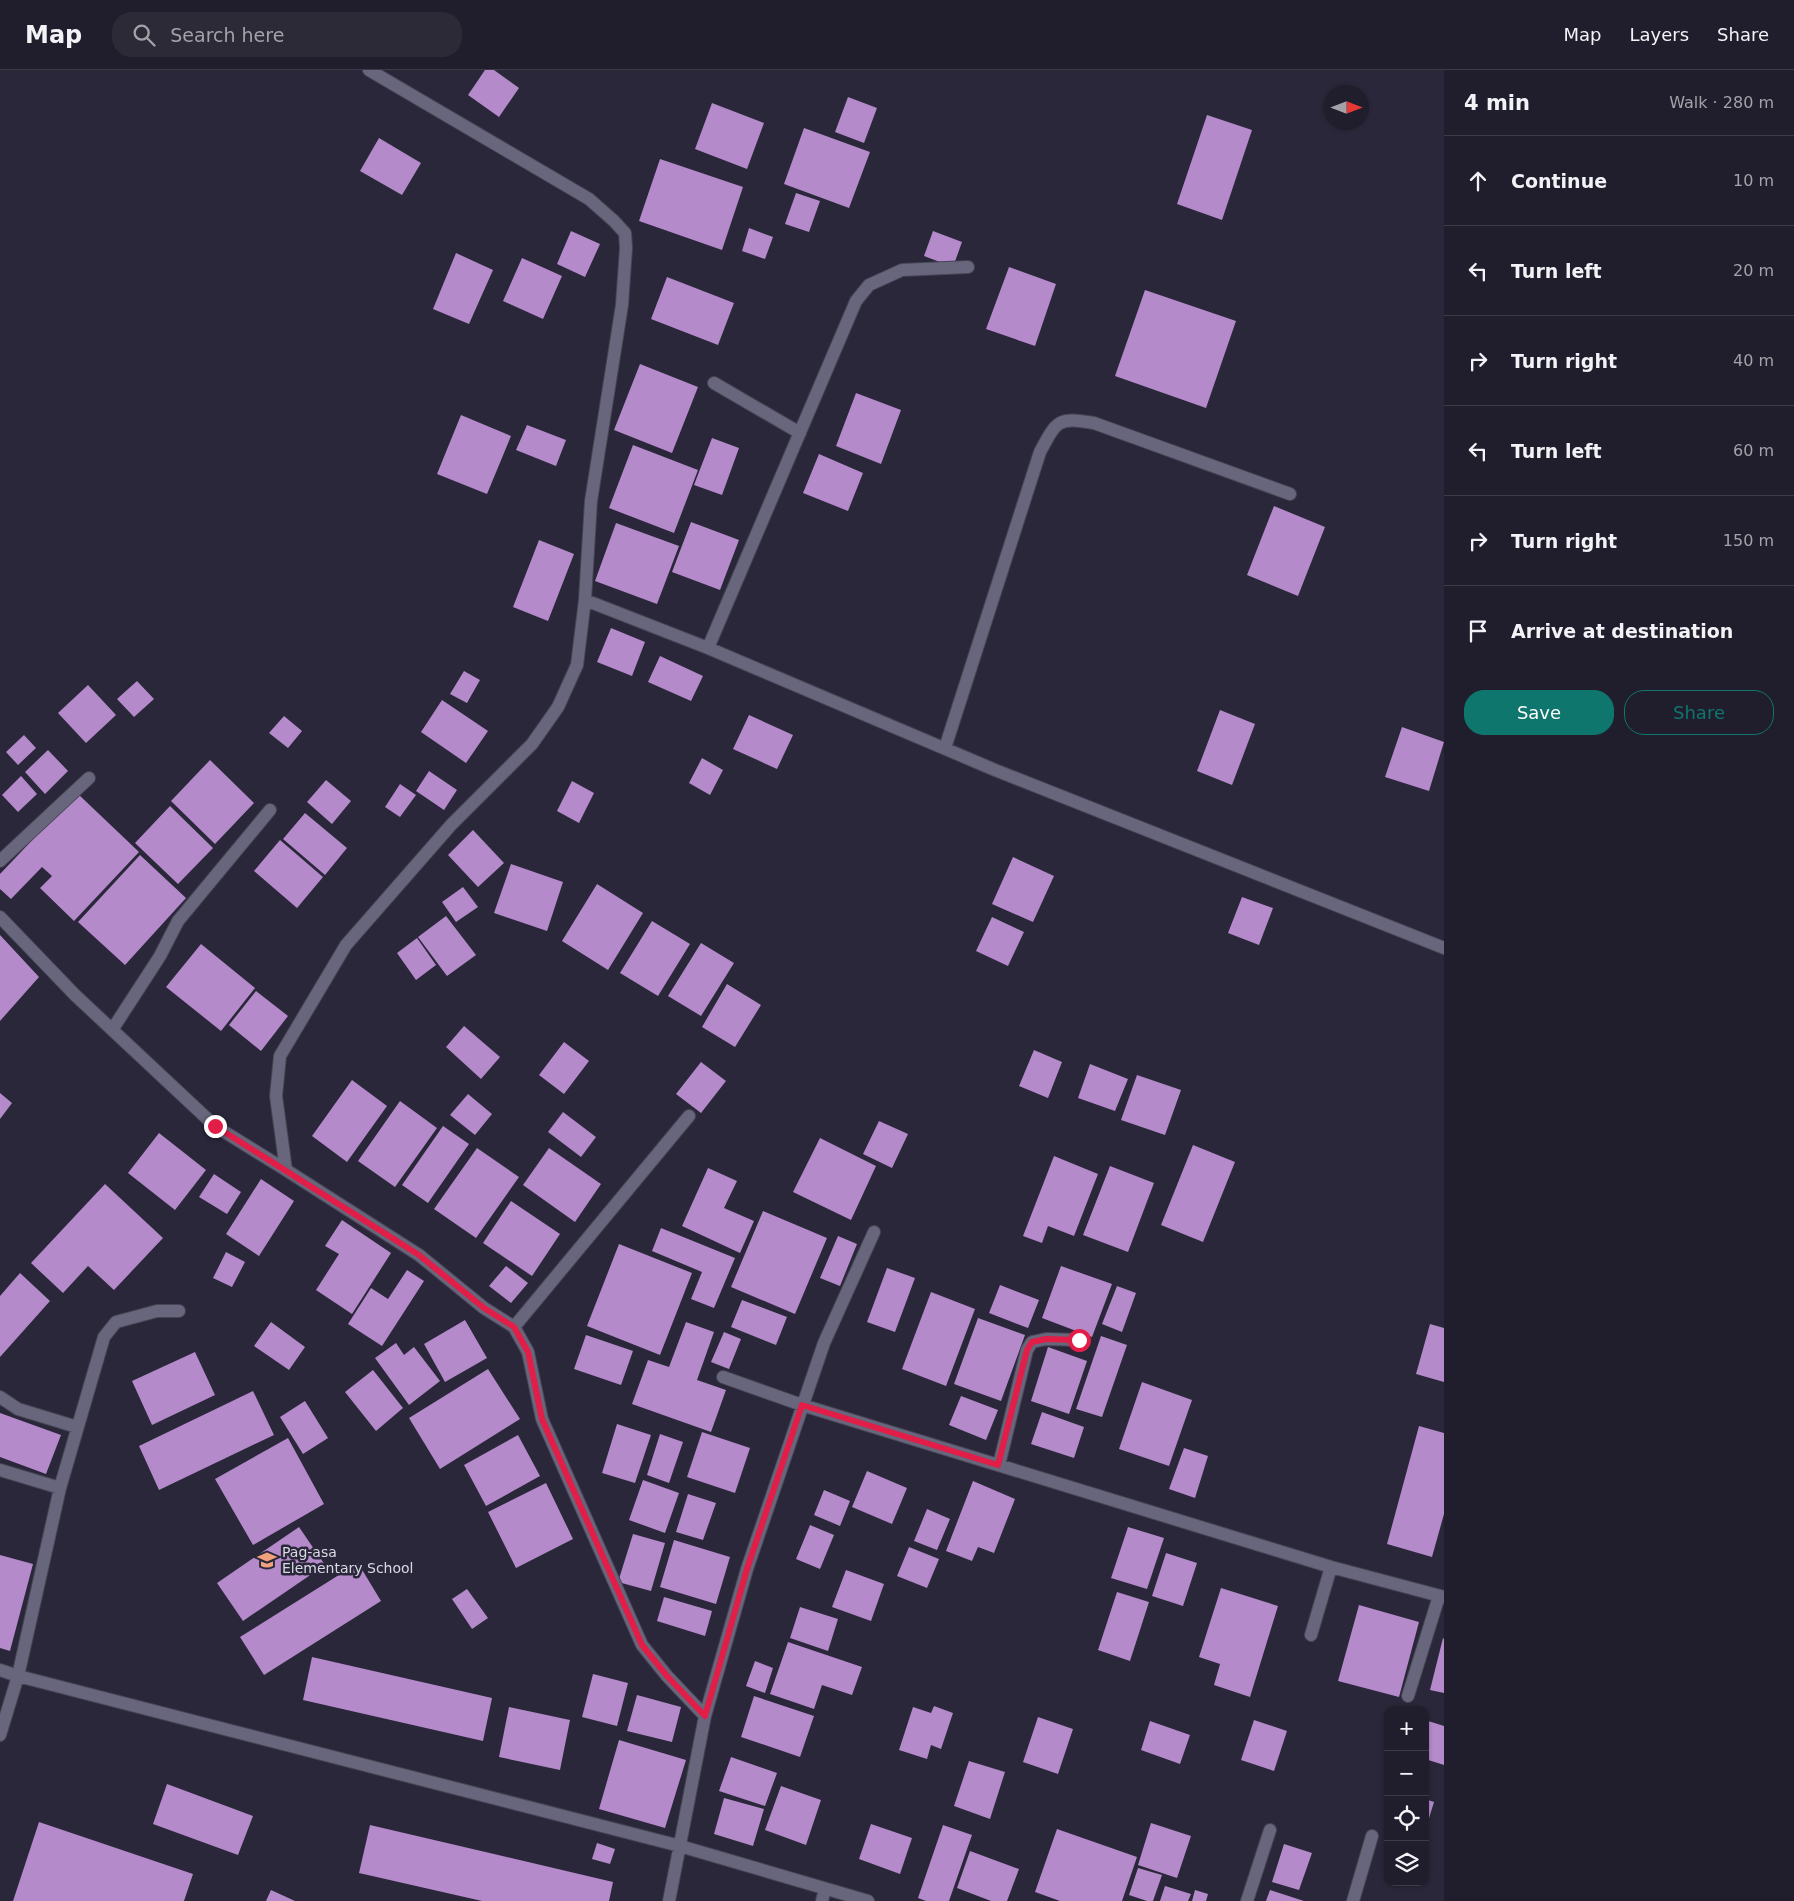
<!DOCTYPE html>
<html lang="en">
<head>
<meta charset="utf-8">
<style>
  body { margin:0; font-family:"DejaVu Sans",sans-serif; background:#2d2a38; color:#f1f3f6 }
  .controls { position:absolute; right:15px; bottom:15px; display:grid; overflow:hidden; border-radius:10px; box-shadow:0 1px 4px #0004 }
  .controls button { width:45px; height:45px; display:grid; place-items:center; padding:0; border:0; border-bottom:1px solid #3d3b48; background:#201d2c; color:#f1f3f6; font:25px sans-serif }
  .compass { position:absolute; left:1324px; top:15px; width:45px; height:45px; border-radius:50%; background:#201d2c; box-shadow:0 1px 4px #0004; rotate:90deg }
  .stop { position:absolute; width:15px; height:15px; margin:-11px; border:4px solid #e11d48; border-radius:50%; background:#fff }
  .stop.end { background:#e11d48; border-color:#fff; box-shadow:0 1px 5px #0008 }
  .list { margin:0; padding:0; list-style:none }
  h2 { display:flex; justify-content:space-between; align-items:center; height:65px; margin:0; padding:0 20px; font-size:21px }
  h2 small { font-size:16px; font-weight:400; color:#a2a2a9 }
  .list li { display:grid; grid-template-columns:32px 1fr auto; gap:15px; align-items:center; box-sizing:border-box; height:90px; padding:0 20px; border-top:1px solid #3d3b48 }
  .list b { display:block; font-size:19px; white-space:nowrap }
  .list em { font-size:16px; font-style:normal; color:#a2a2a9 }
  .actions { display:flex; gap:10px; padding:15px 20px }
  .actions a { flex:1; padding:11px 0; border:1px solid #0f766e; border-radius:20px; text-align:center; font-size:18px; color:#0f766e }
  .actions .main { background:#0f766e; color:#fff }
  .icon { flex:none; width:28px; height:28px; fill:none; stroke:currentColor; stroke-width:2; stroke-linecap:round; stroke-linejoin:round }
  .map { position:relative; flex:none; width:1444px; height:1831px; overflow:hidden }
  header { display:flex; align-items:center; gap:30px; box-sizing:border-box; height:70px; padding:0 25px; background:#201d2c; border-bottom:1px solid #3d3b48 }
  header strong { font-size:24px }
  nav { display:flex; gap:28px; margin-inline-start:auto; font-size:18px }
  .search { width:350px; height:45px; background:#2d2a38; display:flex; align-items:center; gap:12px; box-sizing:border-box; padding:0 18px; border-radius:20px; color:#a2a2a9; font-size:19px }
  main { display:flex }
  aside { flex:1; background:#201d2c }
  .map>svg:first-child { display:block }
</style>
</head>
<body>
<header>
<strong>Map</strong>
<div class="search"><svg class="icon" aria-label="search" viewBox="0 0 24 24"><circle cx="10" cy="10" r="6"/><path d="M15 15l6 6"/></svg>Search here</div>
<nav><a>Map</a><a>Layers</a><a>Share</a></nav>
</header>
<main>
<div class="map">
<svg width="1444" height="1831" viewBox="0 0 1444 1831">
  <rect width="100%" height="100%" fill="#2a273a"/>
  <path fill="#b48aca" d="M 485,0 L 494,0 L 519,18 L 499,47 L 468,25 Z
    M 848,27 L 877,38 L 864,73 L 835,62 Z
    M 712,33 L 764,53 L 747,99 L 695,79 Z
    M 1207,45 L 1252,60 L 1222,150 L 1177,134 Z
    M 804,58 L 870,82 L 849,138 L 784,114 Z
    M 379,68 L 421,93 L 402,125 L 360,101 Z
    M 660,89 L 743,117 L 722,180 L 639,151 Z
    M 796,123 L 820,131 L 809,162 L 785,154 Z
    M 749,158 L 773,167 L 765,189 L 742,181 Z
    M 571,161 L 600,174 L 585,207 L 557,194 Z
    M 933,161 L 962,172 L 953,197 L 924,186 Z
    M 456,183 L 493,200 L 469,254 L 433,239 Z
    M 522,188 L 562,206 L 543,249 L 503,231 Z
    M 1009,197 L 1056,214 L 1035,276 L 986,259 Z
    M 667,207 L 734,233 L 718,275 L 651,249 Z
    M 1145,220 L 1236,251 L 1206,338 L 1115,306 Z
    M 640,294 L 698,317 L 672,383 L 614,360 Z
    M 856,323 L 901,340 L 881,394 L 836,376 Z
    M 461,345 L 511,366 L 487,424 L 437,404 Z
    M 527,355 L 566,370 L 556,396 L 516,380 Z
    M 712,368 L 739,378 L 722,425 L 694,415 Z
    M 633,375 L 698,400 L 674,463 L 609,438 Z
    M 819,384 L 863,403 L 848,441 L 803,423 Z
    M 1274,436 L 1325,457 L 1298,526 L 1247,505 Z
    M 691,452 L 739,470 L 720,520 L 672,502 Z
    M 616,453 L 679,476 L 657,534 L 595,511 Z
    M 539,470 L 574,484 L 548,551 L 513,537 Z
    M 611,558 L 645,572 L 632,606 L 597,592 Z
    M 660,586 L 703,606 L 691,631 L 648,612 Z
    M 464,601 L 480,610 L 467,633 L 450,624 Z
    M 137,611 L 154,629 L 134,647 L 117,629 Z
    M 88,615 L 116,645 L 86,673 L 58,643 Z
    M 442,630 L 488,661 L 466,693 L 421,662 Z
    M 1220,640 L 1255,654 L 1232,715 L 1197,701 Z
    M 749,645 L 793,665 L 777,699 L 733,679 Z
    M 284,646 L 302,661 L 288,678 L 269,663 Z
    M 1402,657 L 1444,672 L 1429,721 L 1385,707 Z
    M 24,665 L 36,678 L 18,695 L 6,682 Z
    M 48,680 L 68,701 L 45,724 L 25,702 Z
    M 702,688 L 723,700 L 710,725 L 689,713 Z
    M 210,690 L 254,733 L 215,774 L 171,731 Z
    M 429,701 L 457,720 L 444,740 L 416,721 Z
    M 21,706 L 37,724 L 18,742 L 2,725 Z
    M 326,710 L 351,731 L 332,754 L 307,732 Z
    M 572,711 L 594,723 L 579,753 L 557,741 Z
    M 400,714 L 416,725 L 400,747 L 385,737 Z
    M 77,723 L 139,782 L 74,851 L 40,818 L 52,806 L 42,797 L 11,829 L 0,819 L 0,804 Z
    M 170,736 L 213,778 L 178,814 L 135,773 Z
    M 305,743 L 347,778 L 325,805 L 283,769 Z
    M 473,760 L 504,793 L 478,817 L 448,785 Z
    M 280,770 L 323,807 L 297,838 L 254,801 Z
    M 140,785 L 186,828 L 125,895 L 78,852 Z
    M 1013,787 L 1054,806 L 1033,852 L 992,834 Z
    M 511,794 L 563,812 L 547,861 L 494,843 Z
    M 597,814 L 643,843 L 608,900 L 562,871 Z
    M 463,817 L 478,837 L 456,852 L 442,832 Z
    M 1242,827 L 1273,838 L 1259,875 L 1228,863 Z
    M 446,846 L 476,885 L 447,906 L 418,867 Z
    M 992,847 L 1024,862 L 1008,896 L 976,881 Z
    M 652,851 L 690,874 L 658,926 L 620,903 Z
    M 0,865 L 39,907 L 0,951 Z
    M 417,868 L 436,895 L 416,910 L 397,883 Z
    M 701,873 L 734,893 L 701,946 L 668,926 Z
    M 201,874 L 255,918 L 221,961 L 166,917 Z
    M 727,914 L 761,935 L 735,977 L 702,957 Z
    M 256,921 L 288,946 L 261,981 L 229,955 Z
    M 464,956 L 500,987 L 481,1009 L 446,977 Z
    M 564,972 L 589,991 L 564,1024 L 539,1005 Z
    M 1034,980 L 1062,992 L 1048,1028 L 1019,1016 Z
    M 701,992 L 726,1011 L 701,1043 L 676,1024 Z
    M 1090,994 L 1128,1009 L 1115,1041 L 1078,1028 Z
    M 1137,1005 L 1181,1020 L 1165,1065 L 1121,1050 Z
    M 352,1010 L 387,1036 L 347,1092 L 312,1066 Z
    M 0,1023 L 12,1033 L 0,1049 Z
    M 468,1024 L 492,1044 L 475,1065 L 450,1045 Z
    M 400,1031 L 437,1058 L 395,1117 L 358,1091 Z
    M 563,1042 L 596,1067 L 581,1087 L 548,1062 Z
    M 879,1051 L 908,1064 L 892,1098 L 863,1084 Z
    M 443,1056 L 469,1074 L 428,1133 L 402,1115 Z
    M 159,1063 L 206,1100 L 175,1140 L 128,1103 Z
    M 820,1068 L 876,1096 L 851,1150 L 793,1122 Z
    M 1193,1075 L 1235,1092 L 1203,1172 L 1161,1155 Z
    M 477,1078 L 519,1107 L 476,1168 L 434,1139 Z
    M 549,1078 L 601,1114 L 575,1152 L 523,1115 Z
    M 1054,1086 L 1098,1104 L 1074,1166 L 1048,1156 L 1042,1173 L 1023,1166 Z
    M 1110,1096 L 1154,1113 L 1128,1182 L 1083,1165 Z
    M 708,1098 L 737,1111 L 724,1138 L 754,1151 L 740,1183 L 682,1156 Z
    M 214,1104 L 241,1122 L 227,1144 L 199,1127 Z
    M 261,1109 L 294,1131 L 259,1186 L 226,1164 Z
    M 105,1114 L 163,1168 L 114,1220 L 88,1196 L 63,1223 L 31,1193 Z
    M 511,1131 L 560,1164 L 532,1206 L 483,1173 Z
    M 763,1141 L 827,1168 L 795,1244 L 731,1217 Z
    M 342,1150 L 391,1183 L 352,1244 L 316,1220 L 339,1184 L 325,1176 Z
    M 661,1158 L 735,1188 L 714,1238 L 691,1229 L 702,1202 L 652,1181 Z
    M 838,1166 L 857,1174 L 840,1216 L 820,1208 Z
    M 619,1174 L 692,1203 L 660,1285 L 587,1256 Z
    M 226,1182 L 245,1192 L 232,1217 L 213,1208 Z
    M 506,1196 L 528,1213 L 511,1233 L 489,1216 Z
    M 1061,1196 L 1112,1214 L 1092,1267 L 1042,1248 Z
    M 887,1198 L 915,1208 L 895,1262 L 867,1252 Z
    M 407,1200 L 424,1211 L 382,1276 L 348,1254 L 371,1218 L 388,1229 Z
    M 20,1203 L 50,1231 L 0,1287 L 0,1226 Z
    M 1000,1215 L 1039,1230 L 1028,1258 L 989,1243 Z
    M 1117,1216 L 1136,1223 L 1122,1262 L 1102,1254 Z
    M 931,1222 L 975,1239 L 946,1316 L 902,1299 Z
    M 742,1230 L 787,1247 L 776,1275 L 731,1257 Z
    M 978,1248 L 1025,1265 L 1001,1331 L 954,1314 Z
    M 465,1250 L 487,1288 L 445,1312 L 424,1274 Z
    M 271,1252 L 305,1277 L 289,1300 L 254,1276 Z
    M 686,1252 L 714,1262 L 697,1310 L 726,1320 L 711,1362 L 632,1334 L 648,1290 L 669,1297 Z
    M 1430,1254 L 1444,1258 L 1444,1312 L 1416,1304 Z
    M 724,1262 L 741,1269 L 729,1299 L 711,1292 Z
    M 586,1265 L 633,1281 L 621,1315 L 574,1299 Z
    M 1101,1266 L 1127,1275 L 1102,1347 L 1076,1339 Z
    M 396,1273 L 404,1285 L 414,1277 L 440,1311 L 409,1335 L 375,1288 Z
    M 1048,1277 L 1087,1291 L 1069,1344 L 1031,1331 Z
    M 195,1282 L 215,1325 L 152,1355 L 132,1311 Z
    M 488,1299 L 520,1349 L 440,1399 L 409,1348 Z
    M 373,1300 L 403,1338 L 376,1361 L 345,1322 Z
    M 1142,1312 L 1192,1330 L 1169,1396 L 1119,1379 Z
    M 253,1321 L 274,1365 L 159,1420 L 139,1376 Z
    M 961,1326 L 998,1340 L 986,1370 L 949,1355 Z
    M 305,1331 L 328,1368 L 303,1384 L 280,1347 Z
    M 1042,1342 L 1084,1357 L 1074,1388 L 1031,1374 Z
    M 0,1343 L 61,1365 L 46,1404 L 0,1387 Z
    M 617,1354 L 651,1365 L 635,1413 L 602,1403 Z
    M 1419,1356 L 1444,1363 L 1444,1444 L 1432,1487 L 1387,1474 Z
    M 702,1362 L 750,1378 L 735,1423 L 687,1407 Z
    M 660,1364 L 683,1372 L 669,1413 L 647,1405 Z
    M 518,1365 L 540,1406 L 486,1436 L 464,1395 Z
    M 288,1368 L 324,1434 L 253,1475 L 215,1409 Z
    M 1184,1378 L 1208,1386 L 1195,1428 L 1169,1419 Z
    M 867,1401 L 907,1418 L 892,1454 L 852,1437 Z
    M 643,1410 L 679,1423 L 665,1463 L 629,1450 Z
    M 973,1411 L 1015,1429 L 994,1483 L 978,1477 L 972,1491 L 946,1481 Z
    M 546,1413 L 573,1469 L 516,1498 L 488,1442 Z
    M 824,1420 L 850,1431 L 840,1456 L 814,1445 Z
    M 688,1424 L 716,1433 L 703,1470 L 676,1462 Z
    M 927,1439 L 950,1449 L 937,1480 L 914,1471 Z
    M 810,1455 L 834,1465 L 820,1499 L 796,1489 Z
    M 299,1457 L 325,1495 L 243,1551 L 217,1513 Z
    M 1128,1457 L 1164,1468 L 1147,1519 L 1111,1508 Z
    M 633,1464 L 665,1473 L 651,1521 L 618,1512 Z
    M 674,1470 L 730,1487 L 716,1534 L 660,1517 Z
    M 909,1477 L 939,1489 L 927,1518 L 897,1506 Z
    M 1166,1483 L 1197,1493 L 1183,1536 L 1152,1526 Z
    M 0,1485 L 33,1494 L 10,1581 L 0,1578 Z
    M 358,1493 L 381,1531 L 264,1605 L 240,1567 Z
    M 846,1500 L 884,1514 L 871,1551 L 832,1537 Z
    M 1221,1518 L 1278,1536 L 1250,1627 L 1214,1615 L 1220,1594 L 1199,1587 Z
    M 467,1519 L 488,1548 L 472,1559 L 452,1529 Z
    M 1117,1522 L 1149,1532 L 1130,1591 L 1098,1580 Z
    M 664,1527 L 712,1541 L 705,1566 L 657,1551 Z
    M 1359,1535 L 1419,1552 L 1399,1627 L 1338,1611 Z
    M 800,1537 L 838,1549 L 828,1581 L 790,1568 Z
    M 1443,1568 L 1444,1569 L 1444,1623 L 1430,1620 Z
    M 788,1572 L 862,1597 L 852,1625 L 822,1615 L 814,1639 L 770,1624 Z
    M 312,1587 L 492,1628 L 483,1671 L 303,1630 Z
    M 755,1591 L 773,1598 L 765,1623 L 746,1616 Z
    M 593,1604 L 628,1613 L 617,1656 L 582,1647 Z
    M 637,1625 L 681,1637 L 672,1672 L 627,1661 Z
    M 754,1626 L 814,1646 L 800,1687 L 741,1667 Z
    M 934,1636 L 953,1643 L 941,1679 L 931,1675 L 927,1689 L 899,1680 L 913,1637 L 931,1643 Z
    M 509,1637 L 570,1650 L 560,1700 L 499,1687 Z
    M 1038,1647 L 1073,1659 L 1058,1704 L 1023,1692 Z
    M 1254,1650 L 1287,1661 L 1274,1701 L 1241,1690 Z
    M 1425,1650 L 1444,1656 L 1444,1695 L 1425,1689 Z
    M 1150,1651 L 1190,1665 L 1180,1694 L 1141,1680 Z
    M 619,1670 L 686,1690 L 665,1758 L 599,1739 Z
    M 731,1687 L 777,1703 L 765,1736 L 719,1721 Z
    M 969,1691 L 1005,1702 L 990,1749 L 954,1736 Z
    M 167,1714 L 253,1746 L 238,1785 L 153,1754 Z
    M 781,1716 L 821,1730 L 806,1775 L 765,1760 Z
    M 724,1728 L 764,1739 L 753,1776 L 714,1764 Z
    M 1425,1729 L 1434,1732 L 1426,1758 L 1425,1758 Z
    M 39,1752 L 193,1804 L 184,1831 L 13,1831 Z
    M 1151,1753 L 1191,1766 L 1177,1808 L 1138,1795 Z
    M 871,1754 L 912,1768 L 900,1804 L 859,1789 Z
    M 370,1755 L 613,1812 L 609,1831 L 482,1831 L 359,1803 Z
    M 943,1755 L 972,1765 L 949,1831 L 926,1831 L 918,1828 Z
    M 1057,1759 L 1137,1787 L 1122,1831 L 1060,1831 L 1035,1822 Z
    M 597,1773 L 615,1779 L 610,1794 L 592,1789 Z
    M 1284,1774 L 1312,1783 L 1299,1820 L 1272,1812 Z
    M 970,1781 L 1019,1799 L 1007,1831 L 991,1831 L 957,1818 Z
    M 1138,1798 L 1162,1805 L 1153,1831 L 1147,1831 L 1129,1825 Z
    M 1165,1816 L 1191,1824 L 1188,1831 L 1160,1831 Z
    M 271,1820 L 295,1831 L 266,1831 Z
    M 1195,1820 L 1208,1824 L 1206,1831 L 1192,1831 Z
    M 1270,1820 L 1304,1831 L 1266,1831 Z"/>
  <g fill="none" stroke-linecap="round" stroke-linejoin="round">
    <g stroke="#474454" stroke-width="14">
      <path id="minor" d="M 369,0 L 589,129 L 614,151 L 625,163 L 626,178 L 622,235 L 591,431 L 585,530 L 577,595 L 558,637 L 532,674 L 451,755 L 346,875 L 280,986 L 276,1026 L 286,1100 L 419,1185 L 484,1238 L 514,1257
        M 714,313 L 800,363
        M 585,530 L 708,578 L 995,700 L 1444,878
        M 708,578 L 856,231 L 869,215 L 902,200 L 968,197
        M 945,678 L 1040,382 C 1057,350 1058,347 1094,353 L 1290,424
        M 0,791 L 89,708
        M 0,847 L 75,925 L 215,1056 L 286,1100
        M 112,960 L 160,886 L 178,851 L 270,740
        M 689,1046 L 514,1257 L 528,1282 L 542,1349 L 642,1575 L 667,1606 L 705,1646
        M 723,1307 L 802,1335 L 1331,1497 L 1444,1527
        M 0,1327 L 18,1339 L 77,1357
        M 999,1395 L 1027,1280 L 1032,1272 L 1046,1269 L 1079,1270
        M 0,1400 L 60,1418
        M 1311,1565 L 1331,1497
        M 0,1600 L 18,1606 L 680,1776 L 868,1831
        M 1408,1626 L 1439,1526
        M 0,1665 L 18,1606 L 60,1418 L 104,1267 L 116,1252 L 157,1241 L 179,1241
        M 669,1831 L 705,1646 L 747,1499 L 824,1273 L 874,1162
        M 822,1831 L 825,1819
        M 1247,1831 L 1270,1760
        M 1353,1831 L 1372,1766"/>
    </g>
    <use href="#minor" stroke="#68667c" stroke-width="12"/>
  </g>
  <g fill="none" stroke-linecap="round" stroke-linejoin="round">
    <path stroke="#e11d48" stroke-width="6" d="M 215,1056 L 419,1185 L 484,1238 L 514,1257 L 528,1282 L 542,1349 L 642,1575 L 667,1606 L 705,1646 L 747,1499 L 802,1335 L 998,1395 L 1027,1280 L 1032,1272 L 1046,1269 L 1079,1270"/>
  </g>
  <defs>
    <g id="school-bare" transform="scale(1.5)"><path d="M0-5L7-2L0 1L-7-2ZM-4 1L0 2.5L4 1V4Q0 6-4 4Z" fill="#f1a17d" stroke="#2a273a" stroke-width="2.5" paint-order="stroke"/></g>
  </defs>
  <g fill-rule="evenodd">
    <use href="#school-bare" x="267" y="1490"/>
  </g>
  <g text-anchor="middle" stroke-width="5" stroke-linejoin="round" paint-order="stroke">
    <g font-size="14" fill="#dad9e6" stroke="#2a273a" text-anchor="start">
      <text x="282" y="1487">Pag-asa<tspan x="282" dy="16">Elementary School</tspan></text>
    </g>
  </g>
</svg>
<div class="controls">
<button>+</button>
<button>−</button>
<button><svg class="icon" aria-label="locate" viewBox="0 0 24 24"><circle cx="12" cy="12" r="6"/><path d="M12 2v4M12 18v4M2 12h4M18 12h4"/></svg></button>
<button><svg class="icon" aria-label="layers" viewBox="0 0 24 24"><path d="M12 4l9 5-9 5-9-5zM3 14l9 5 9-5"/></svg></button>
</div>
<svg class="compass" viewBox="-18 -18 36 36"><path d="M0-13l5 13h-10z" fill="#e53935"/><path d="M0 13l5-13h-10z" fill="#a2a2a9"/></svg>
<div class="stop" style="left:1079px;top:1270px"></div>
<div class="stop end" style="left:215px;top:1056px"></div>
</div>
<aside>
<h2>4 min<small>Walk · 280 m</small></h2>
<ul class="list">
<li><svg class="icon" aria-label="ahead" viewBox="0 0 24 24"><path d="M12 20V5M6 11l6-6 6 6"/></svg><div><b>Continue</b></div><em>10 m</em></li>
<li><svg class="icon" aria-label="left" viewBox="0 0 24 24"><path d="M17 20v-9H6M10 6l-5 5 5 5"/></svg><div><b>Turn left</b></div><em>20 m</em></li>
<li><svg class="icon" aria-label="right" viewBox="0 0 24 24"><path d="M7 20v-9h11M14 6l5 5-5 5"/></svg><div><b>Turn right</b></div><em>40 m</em></li>
<li><svg class="icon" aria-label="left" viewBox="0 0 24 24"><path d="M17 20v-9H6M10 6l-5 5 5 5"/></svg><div><b>Turn left</b></div><em>60 m</em></li>
<li><svg class="icon" aria-label="right" viewBox="0 0 24 24"><path d="M7 20v-9h11M14 6l5 5-5 5"/></svg><div><b>Turn right</b></div><em>150 m</em></li>
<li><svg class="icon" aria-label="arrive" viewBox="0 0 24 24"><path d="M6 21V4h12l-3 4 3 4H6"/></svg><div><b>Arrive at destination</b></div></li>
</ul>
<div class="actions"><a class="main">Save</a><a>Share</a></div>
</aside>
</main>
</body>
</html>
